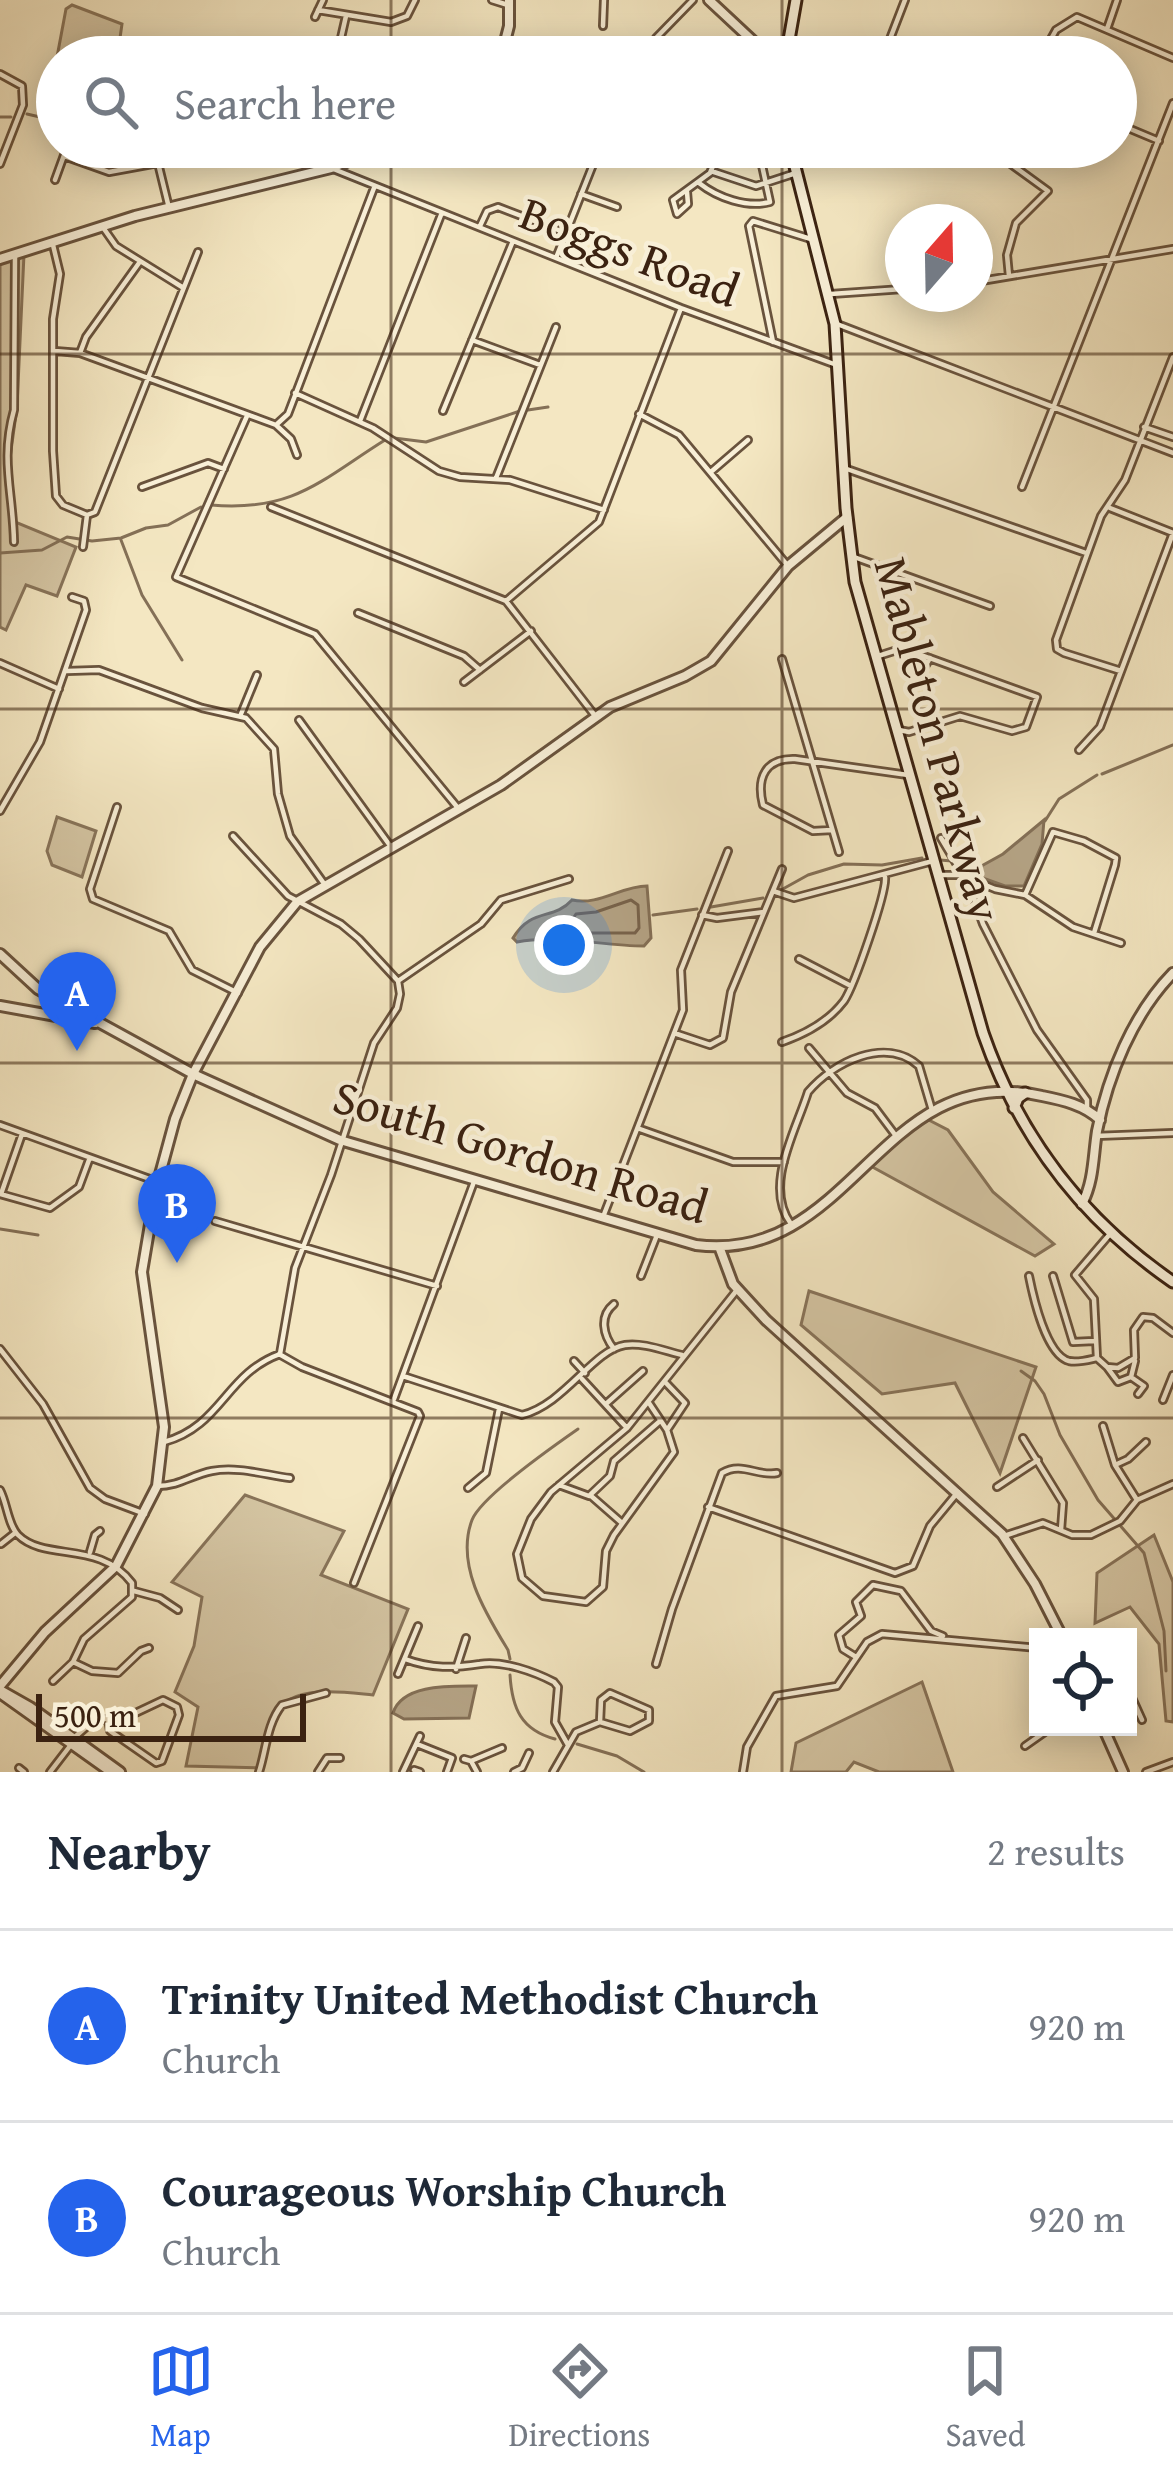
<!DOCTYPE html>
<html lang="en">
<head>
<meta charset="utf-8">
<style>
  body { margin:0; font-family:"Gentium Book Plus",serif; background:#f2f2f3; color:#1f2937 }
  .controls { position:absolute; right:36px; bottom:36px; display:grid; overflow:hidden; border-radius:0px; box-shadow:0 6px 30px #0003 }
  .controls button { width:108px; height:108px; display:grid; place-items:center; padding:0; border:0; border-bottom:3px solid #e0e1e3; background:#fff; color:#1f2937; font:60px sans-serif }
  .compass { position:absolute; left:885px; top:204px; width:108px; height:108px; border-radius:50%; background:#fff; box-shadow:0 6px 30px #0003; rotate:20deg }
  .scale { position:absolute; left:36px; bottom:30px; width:270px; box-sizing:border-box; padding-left:12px; border:6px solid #3b2211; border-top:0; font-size:33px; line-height:42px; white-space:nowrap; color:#3b2211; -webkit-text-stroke:9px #f8efd7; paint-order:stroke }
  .you { position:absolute; left:564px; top:945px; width:42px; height:42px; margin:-30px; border:9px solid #fff; border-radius:50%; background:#1a73e8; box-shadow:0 0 0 18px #1a73e833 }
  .badge { display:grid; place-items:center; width:78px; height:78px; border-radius:50%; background:#2563eb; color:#fff; font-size:39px; font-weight:700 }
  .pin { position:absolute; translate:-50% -99px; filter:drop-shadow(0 3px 6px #0008) }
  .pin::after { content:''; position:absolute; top:63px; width:42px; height:36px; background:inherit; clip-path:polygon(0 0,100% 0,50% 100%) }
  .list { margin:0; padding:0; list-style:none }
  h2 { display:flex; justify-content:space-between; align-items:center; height:156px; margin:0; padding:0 48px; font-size:51px }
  h2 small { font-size:39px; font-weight:400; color:#747a83 }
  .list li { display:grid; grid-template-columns:78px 1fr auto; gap:36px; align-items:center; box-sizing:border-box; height:192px; padding:0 48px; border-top:3px solid #e0e1e3 }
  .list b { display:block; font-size:45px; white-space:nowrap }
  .list p { margin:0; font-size:39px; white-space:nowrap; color:#747a83 }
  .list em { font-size:39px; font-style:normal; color:#747a83 }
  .icon { flex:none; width:66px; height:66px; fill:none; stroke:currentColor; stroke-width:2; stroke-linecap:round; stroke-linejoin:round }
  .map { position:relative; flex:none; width:1173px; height:1772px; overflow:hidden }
  .search { position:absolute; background:#fff; box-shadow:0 6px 30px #0003; left:36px; right:36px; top:36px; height:132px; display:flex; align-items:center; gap:30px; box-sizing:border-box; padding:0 42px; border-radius:66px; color:#747a83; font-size:45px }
  .sheet { height:540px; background:#fff }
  nav { display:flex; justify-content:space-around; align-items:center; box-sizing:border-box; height:168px; border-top:3px solid #e0e1e3; background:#fff; font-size:33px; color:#747a83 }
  nav a { display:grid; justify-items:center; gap:6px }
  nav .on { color:#2563eb }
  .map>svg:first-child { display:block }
</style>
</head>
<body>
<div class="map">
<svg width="1173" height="1772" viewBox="0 0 1173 1772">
  <rect width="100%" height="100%" fill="#f4e7c2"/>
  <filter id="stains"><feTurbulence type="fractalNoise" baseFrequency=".00167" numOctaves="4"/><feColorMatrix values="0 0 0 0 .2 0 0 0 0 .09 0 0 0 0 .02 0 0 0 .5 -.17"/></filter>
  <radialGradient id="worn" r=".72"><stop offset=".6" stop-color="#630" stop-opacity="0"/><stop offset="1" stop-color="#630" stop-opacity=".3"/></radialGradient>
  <path fill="#d5c6a4" stroke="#88745a" stroke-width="3" d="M 72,5 L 122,24 L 119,45 L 109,57 L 57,57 L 66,9 Z
    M 24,254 L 17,407 L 8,472 L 15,522 L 76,547 L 57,596 L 26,585 L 6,630 L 0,627 L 0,260 Z
    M 57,817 L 96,831 L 82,877 L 52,865 L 47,851 Z
    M 921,1116 L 948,1130 L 993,1192 L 1054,1244 L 1035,1256 L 867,1164 Z
    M 809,1291 L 1036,1367 L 1000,1473 L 955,1383 L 882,1394 L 801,1325 Z
    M 245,1495 L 344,1531 L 321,1575 L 408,1609 L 373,1695 C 341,1692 285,1682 271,1721 C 266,1736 264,1753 261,1768 L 186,1766 L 198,1707 L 175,1692 L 194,1646 L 202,1597 L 172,1582 Z
    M 1154,1535 L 1173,1582 L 1173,1722 L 1166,1721 L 1159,1644 L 1130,1607 L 1095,1623 L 1097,1573 Z
    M 922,1682 L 953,1772 L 879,1772 L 854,1762 L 846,1772 L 791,1772 L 796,1743 Z"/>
  <path fill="#b5a486" stroke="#847057" stroke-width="3" d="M 1044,820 L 1042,844 L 1024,886 L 1005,886 L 977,876 L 976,869 L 1003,854 Z
    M 647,886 L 651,938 L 644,946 C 602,946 558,934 517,942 L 513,938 C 532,907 553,921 572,900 C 599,906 621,886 647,886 Z
    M 476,1686 L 469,1718 L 404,1719 L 393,1713 C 402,1684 450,1686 476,1686 Z"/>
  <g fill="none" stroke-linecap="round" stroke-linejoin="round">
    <path stroke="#78634c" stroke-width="3" d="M 631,900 L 638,905 L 639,928 L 635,933 L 590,933 L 568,926 L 576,914 L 596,912 Z"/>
    <path stroke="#847057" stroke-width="3" d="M 27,114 L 57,121
      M 0,117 L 11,117
      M 528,410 L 548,407
      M 394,438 L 426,442 L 520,411
      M 211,505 C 294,512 321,480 385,440
      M 121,540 L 142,595 L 182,660
      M 0,553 L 42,550 L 67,537 L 92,541 L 121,538 L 146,528 L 168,525 L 201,507
      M 1102,774 L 1173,745
      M 1045,821 L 1059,799 L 1097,775
      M 940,860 L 952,861
      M 959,864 L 975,871
      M 781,890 L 808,875 L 844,864 L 882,865 L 922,858
      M 711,907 L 763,898
      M 653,915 L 697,909
      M 0,1229 L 38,1235
      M 1021,1371 L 1035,1381 L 1044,1394 L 1060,1435 L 1098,1500 L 1144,1553 L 1164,1631 L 1166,1671
      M 510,1659 L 508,1650 C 486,1614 455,1565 472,1520 C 481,1497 555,1445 578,1429
      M 510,1675 C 512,1708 521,1730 555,1739
      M 577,1744 L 617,1756 L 644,1772"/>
    <g stroke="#69533d" stroke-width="10">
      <path id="minor" d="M 492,0 L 508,5
        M 318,10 L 391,22 L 407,16 L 415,0
        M 315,17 L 323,0
        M 603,26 L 604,0
        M 1107,29 L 1117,0
        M 343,57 L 341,38 L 346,16
        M 645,57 L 656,38 L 693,0
        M 727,57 L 747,34
        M 883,57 L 905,0
        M 1041,57 L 1056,30 L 1077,17 L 1173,58
        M 0,74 L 22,86 L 23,105 L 0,164
        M 1116,123 L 1159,141
        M 968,147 L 1008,162 L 1048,191 L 1016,223 L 1007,255 L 1009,276
        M 64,156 L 109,172 L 158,163 L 169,208
        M 1008,162 L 1019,151
        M 331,168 L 681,308 L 834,364
        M 711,171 L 756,186 L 796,173
        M 55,180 L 67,147
        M 699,183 C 718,198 747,208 770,202 L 758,147
        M 687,192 L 688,204 L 677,214 L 673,200 L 710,173 L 721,147
        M 581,194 L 617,207
        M 570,225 L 598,237
        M 102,226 L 116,246 L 182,287
        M 480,226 L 487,211 L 498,207 L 566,233
        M 53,245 L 60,274 L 53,319 L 53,451 L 56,496 L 63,505 L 87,515
        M 556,258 L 600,147
        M 975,282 L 1173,249
        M 831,294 L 903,289
        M 837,324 L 1173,453
        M 472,340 L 540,365
        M 773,342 L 749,226 L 753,221 L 814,240
        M 55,351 L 80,353 L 276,425 L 291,439 L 297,455
        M 80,353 L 86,337 L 139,263
        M 295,393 L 373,428 L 439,471 L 460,477 L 510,480 L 604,510
        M 443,411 L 513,241
        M 639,414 L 679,435 L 788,566
        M 247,416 L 176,577 L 315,634 L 458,808
        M 360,421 L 441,215
        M 276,425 L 288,414 L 374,188
        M 1144,427 L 1173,437
        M 844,468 L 1086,553
        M 712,471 L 748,440
        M 496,478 L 556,327
        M 142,487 L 208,463 L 224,469
        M 1022,487 L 1173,103
        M 271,507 L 506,601 L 596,717
        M 14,542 C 13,491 0,460 14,410 L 15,256
        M 83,547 L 87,515 L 95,512 L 198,252
        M 854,557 L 990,606
        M 506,601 L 599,522 L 681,308
        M 358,613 L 464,656 L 480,670
        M 875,657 L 897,650 L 910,651 L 1037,697 L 1026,727 L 1012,731 L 960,716 L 909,732 L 899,730
        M 782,659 L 839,852
        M 0,663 L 59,689
        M 67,671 L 99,670 L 202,708 L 246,718 L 274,749 L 278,794 L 290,836 L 325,885
        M 1121,671 L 1064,653 L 1057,649 L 1056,640 L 1101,516 L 1125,480 L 1173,357
        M 917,680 L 930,658
        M 464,682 L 531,631
        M 241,714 L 257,675
        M 299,720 L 391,847
        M 1079,750 L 1100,727 L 1173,533 L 1110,508
        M 117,807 L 90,889 L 93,899 L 169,931 L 192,970 L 238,993
        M 0,811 L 40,742 L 86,610 L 84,601 L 72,597
        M 832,830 L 813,831 L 763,805 C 756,777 766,758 795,759 L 908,775
        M 941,838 L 969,885 L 983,924 L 1037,1030 L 1087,1100 L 1087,1109
        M 937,875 L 961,875 L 995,889 L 1025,895 L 1073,927 L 1121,943
        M 773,891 L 794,898 L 933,861
        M 1025,895 L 1053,832 L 1084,841 L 1116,858 L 1115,865 L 1094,933
        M 702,915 L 717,918 L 764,912
        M 799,959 L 851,986
        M 398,981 L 481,924 L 501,900 L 569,879
        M 674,1033 L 710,1045 L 723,1038 L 731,992 L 782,869
        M 782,1042 C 805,1034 829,1021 844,1001 C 854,986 887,892 885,877
        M 809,1048 L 847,1093 L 875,1108 L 896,1136
        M 0,1125 L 158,1182
        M 640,1129 L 733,1162 L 784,1162
        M 1096,1136 L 1173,1133
        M 0,1194 L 50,1208 L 79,1187 L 89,1160
        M 1,1194 L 22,1134
        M 603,1217 L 683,1010 L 681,970 L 728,851
        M 215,1221 L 437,1286
        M 791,1224 C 763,1186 796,1131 808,1092 C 833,1062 886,1036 919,1066 L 932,1110
        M 1110,1234 L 1075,1275 L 1094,1299 L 1097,1358 L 1107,1367 L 1118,1368 L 1135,1358 L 1134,1330 L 1143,1317 L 1153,1318 L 1173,1333
        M 641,1276 L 657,1235
        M 1029,1276 C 1033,1296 1046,1355 1069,1361 C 1078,1363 1088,1360 1097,1358
        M 1053,1276 L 1073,1342 L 1094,1341
        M 0,1349 L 43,1404 L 90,1488 L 105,1499 L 145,1514
        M 614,1349 C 603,1335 599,1316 614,1304
        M 279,1354 L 302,1367 L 418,1412 L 420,1416 L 354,1583
        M 574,1361 L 585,1373
        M 1107,1367 L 1118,1382 L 1131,1377 L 1135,1361
        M 403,1376 L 522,1415 C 564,1405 593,1350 625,1345 C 642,1342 665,1351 682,1355
        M 1131,1377 L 1144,1386 L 1138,1394
        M 582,1379 L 627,1428
        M 666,1383 L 685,1403 L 667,1430
        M 394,1399 L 475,1179
        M 1163,1400 L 1173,1375
        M 607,1403 L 643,1371
        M 649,1403 L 667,1430 L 674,1452 L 614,1535 L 606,1551 L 603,1587 L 586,1602 L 543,1596 L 522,1578 L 517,1554 L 531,1519 L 551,1492 L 627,1428 L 737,1290
        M 1103,1426 L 1115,1465 L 1137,1500
        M 1023,1438 L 1063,1503 L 1061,1530
        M 164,1442 C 222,1426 225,1374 280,1354 L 295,1268 L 331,1175 L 374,1043 L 397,1008 L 400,994 L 398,981 L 359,939 L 341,924 L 288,896 L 233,836
        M 1115,1465 L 1128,1459 L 1146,1442
        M 559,1485 L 589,1496 L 610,1476 L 614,1461 L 660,1421
        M 157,1486 C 180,1486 191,1475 212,1471 C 237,1466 266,1475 290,1478
        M 997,1487 L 1038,1460
        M 468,1488 L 486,1473 L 499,1409
        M 0,1490 C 7,1503 8,1525 18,1535 C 45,1562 100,1540 132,1583 L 132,1597 L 84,1639 L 73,1662 L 53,1681
        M 590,1495 L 622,1523
        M 708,1507 L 895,1573 L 913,1566 L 930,1526 L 958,1492
        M 1004,1536 L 1043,1523 L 1072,1535 L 1091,1535 L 1120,1521 L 1137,1500 L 1173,1484
        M 1,1544 L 15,1533
        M 90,1552 L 95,1535 L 100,1531
        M 134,1591 L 160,1598 L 178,1610
        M 856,1657 L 843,1649 L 839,1635 L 861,1616 L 856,1602 L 873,1585 L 901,1591 L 931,1631 L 943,1636
        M 405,1659 C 432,1669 454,1668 480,1664 C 502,1660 535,1672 554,1682 L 558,1687 L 555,1722 L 568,1745
        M 73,1662 L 92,1671 L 118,1673 L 141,1651 L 149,1648
        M 656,1664 L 672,1609 L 722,1473 C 742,1461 757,1477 777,1473
        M 456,1669 L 466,1638
        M 398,1674 L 418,1626
        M 1128,1689 L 1142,1720
        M 610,1693 L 649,1710 L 649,1721 L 630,1731 L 600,1722 L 601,1700 Z
        M 76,1736 L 94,1720 L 127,1717 L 163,1700 L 177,1707 L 179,1715 L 162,1761 L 156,1763 L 110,1731 L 108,1719
        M 417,1744 L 452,1758 L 447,1772
        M 1025,1746 L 1052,1727
        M 464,1759 L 471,1761 L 477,1772
        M 471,1761 L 502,1748
        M 19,1768 L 24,1772
        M 414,1770 L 420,1772
        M 50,1772 L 70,1746
        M 259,1772 C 266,1751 267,1723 282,1705 L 326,1693
        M 318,1772 L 327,1758 L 340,1758
        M 403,1772 L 420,1736
        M 514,1772 L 522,1768 L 529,1753
        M 553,1772 L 576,1732 L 600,1722
        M 743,1772 L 747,1747 L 776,1696 L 837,1686 L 867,1642 L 882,1634 L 1038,1648
        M 1146,1772 L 1173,1762"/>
    </g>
    <g stroke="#69533d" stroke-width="14">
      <path id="tertiary" d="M 709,0 L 770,57
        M 501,57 L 509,26 L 509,0
        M 0,259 L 135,216 L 331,168 L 384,147
        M 0,954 L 38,989 L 193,1074 L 340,1140 L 696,1245 C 853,1265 880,1059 1042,1096 C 1062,1100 1085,1105 1100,1120
        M 0,1006 L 95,1023
        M 1082,1204 C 1094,1181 1093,1157 1097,1131 C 1108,1075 1133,1014 1173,973
        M 720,1249 L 733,1284 L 766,1320 L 1002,1534 L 1035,1584 L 1062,1637
        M 0,1686 L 45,1632 L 116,1566 L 157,1486 L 164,1427 L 142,1272 L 156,1189 L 175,1119 L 193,1074 L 260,947 L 297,902 L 501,785 L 610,707 L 685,676 L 711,661 L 788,566 L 847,517
        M 0,1690 L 30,1707 L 120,1772
        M 0,1693 L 111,1772
        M 1103,1727 L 1123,1772"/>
    </g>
    <g stroke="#3b2211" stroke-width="15">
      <path id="secondary" d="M 786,57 L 796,0
        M 790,147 L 835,324 L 846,508 L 855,582 L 983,1033 C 1019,1137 1083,1220 1173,1282
        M 1014,1108 L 1018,1098 L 1025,1093"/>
    </g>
    <use href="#minor" stroke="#f8efd7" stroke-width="4.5"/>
    <use href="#tertiary" stroke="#f8efd7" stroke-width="8"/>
    <use href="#secondary" stroke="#f8efd7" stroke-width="9"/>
  </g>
  <path fill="none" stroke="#3b2211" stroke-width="3" stroke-opacity="0.55" d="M 391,0 L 391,57M 782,0 L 782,57M 391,147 L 391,1772M 782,147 L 782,1772M 0,354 L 1173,354M 0,709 L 1173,709M 0,1063 L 1173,1063M 0,1418 L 1173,1418"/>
  <g text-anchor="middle" stroke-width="9" stroke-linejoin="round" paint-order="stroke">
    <g font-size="48" fill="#3b2211" stroke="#f8efd7">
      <text transform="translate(630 251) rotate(21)" y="17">Boggs Road</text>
      <text transform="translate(939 739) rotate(75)" y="17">Mableton Parkway</text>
      <text transform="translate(521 1151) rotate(17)" y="17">South Gordon Road</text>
    </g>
  </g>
  <rect width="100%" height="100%" filter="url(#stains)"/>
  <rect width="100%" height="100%" fill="url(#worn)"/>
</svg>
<div class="controls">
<button><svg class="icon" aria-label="locate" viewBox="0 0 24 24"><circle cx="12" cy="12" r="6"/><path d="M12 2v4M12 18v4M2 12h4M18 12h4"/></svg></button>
</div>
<svg class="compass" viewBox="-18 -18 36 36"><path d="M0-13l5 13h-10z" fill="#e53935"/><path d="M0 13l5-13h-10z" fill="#747a83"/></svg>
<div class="scale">500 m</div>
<div class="you"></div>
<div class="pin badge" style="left:77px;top:1051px">A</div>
<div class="pin badge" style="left:177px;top:1263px">B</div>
<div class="search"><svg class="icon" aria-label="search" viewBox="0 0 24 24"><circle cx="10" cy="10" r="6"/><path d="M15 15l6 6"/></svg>Search here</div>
</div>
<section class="sheet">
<h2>Nearby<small>2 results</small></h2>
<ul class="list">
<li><span class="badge">A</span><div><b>Trinity United Methodist Church</b><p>Church</p></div><em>920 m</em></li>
<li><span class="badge">B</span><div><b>Courageous Worship Church</b><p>Church</p></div><em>920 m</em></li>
</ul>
</section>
<nav>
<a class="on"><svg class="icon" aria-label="map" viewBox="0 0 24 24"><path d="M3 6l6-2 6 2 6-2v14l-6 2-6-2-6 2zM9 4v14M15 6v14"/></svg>Map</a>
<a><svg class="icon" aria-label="directions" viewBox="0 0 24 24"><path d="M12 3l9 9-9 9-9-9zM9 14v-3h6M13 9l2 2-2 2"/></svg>Directions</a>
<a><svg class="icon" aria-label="saved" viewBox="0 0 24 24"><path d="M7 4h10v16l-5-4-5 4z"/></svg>Saved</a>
</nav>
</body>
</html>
